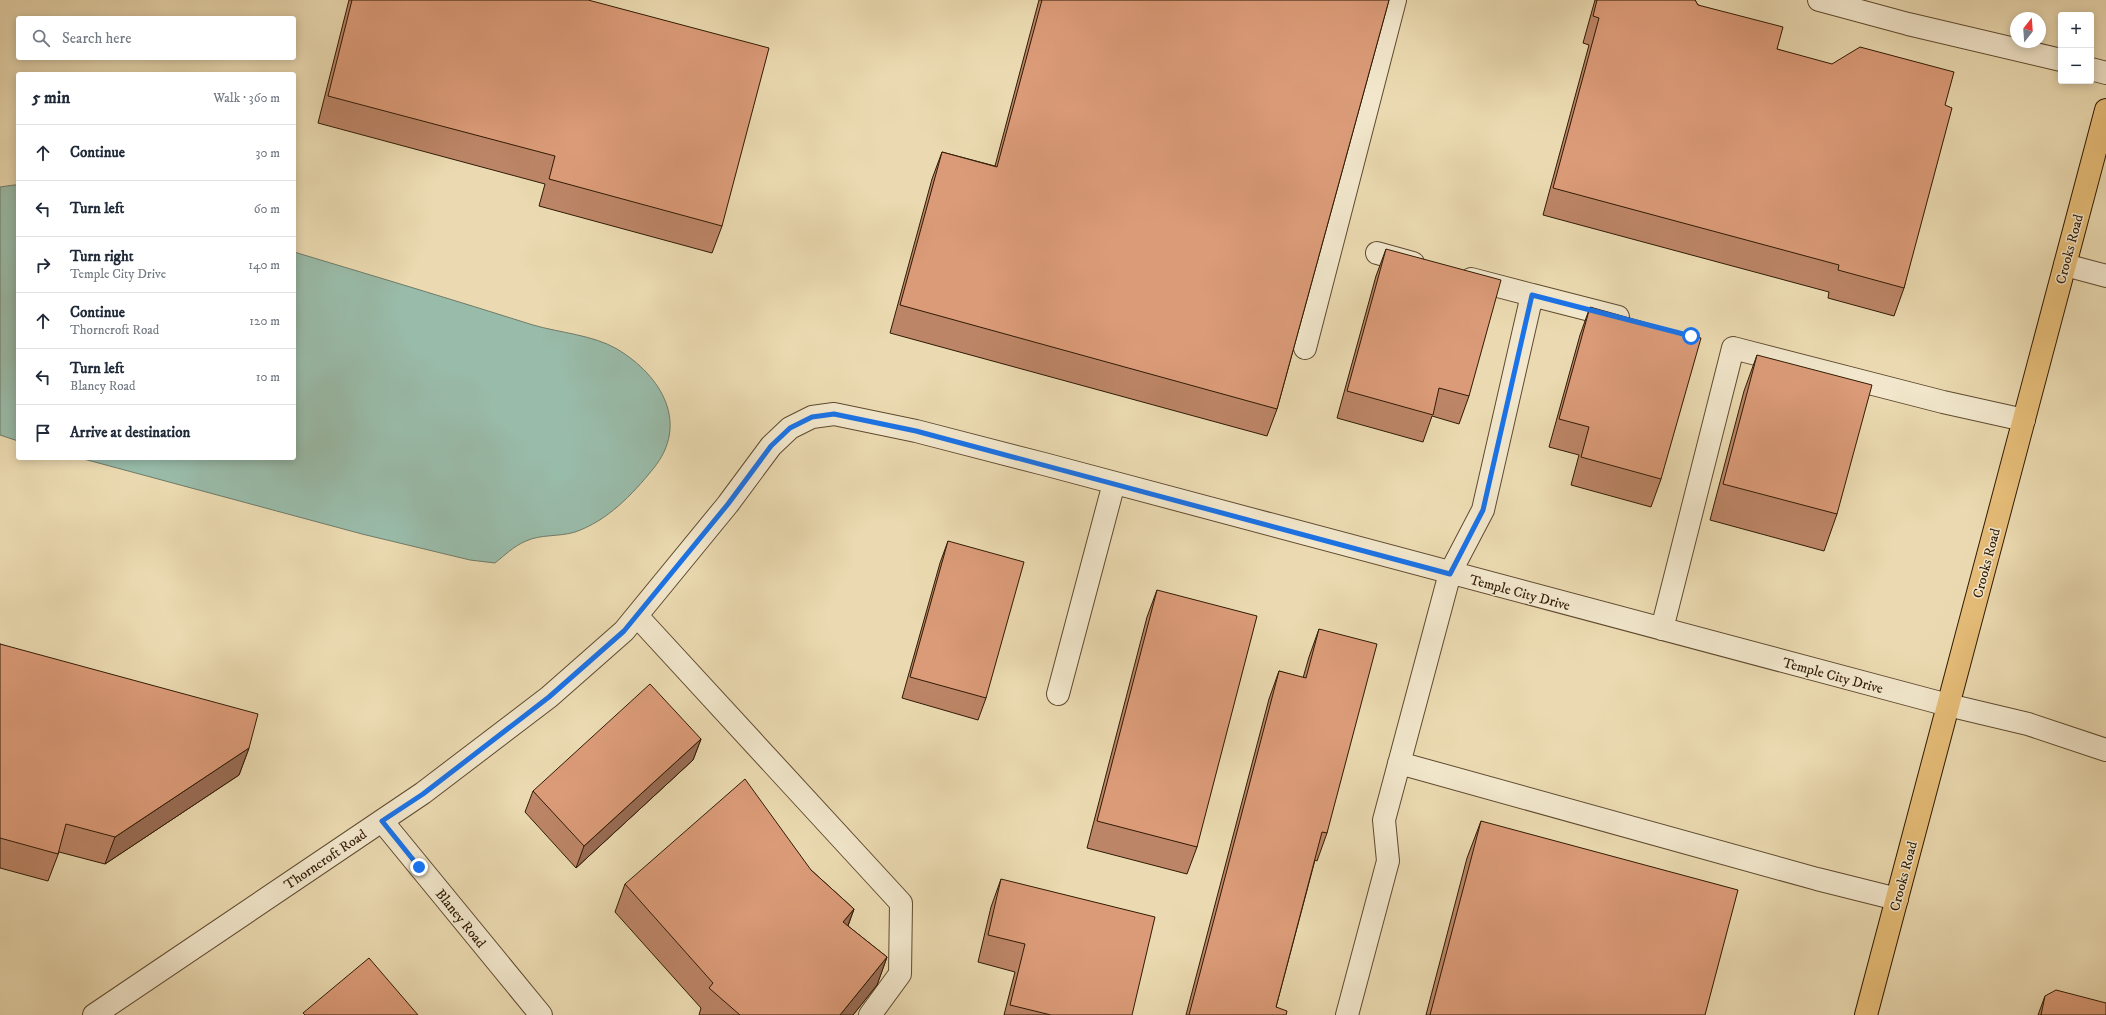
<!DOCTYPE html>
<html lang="en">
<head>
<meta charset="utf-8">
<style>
  body { margin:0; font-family:"IM FELL DW Pica",serif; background:#f6f6f7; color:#1f2937 }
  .controls { position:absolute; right:12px; top:12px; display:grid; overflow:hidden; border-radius:4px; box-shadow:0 2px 10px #0003 }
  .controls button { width:36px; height:36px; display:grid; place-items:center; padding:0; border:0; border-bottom:1px solid #e0e1e3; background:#fff; color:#1f2937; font:20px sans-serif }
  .compass { position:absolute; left:2010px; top:12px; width:36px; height:36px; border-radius:50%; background:#fff; box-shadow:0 2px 10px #0003; rotate:17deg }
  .stop { position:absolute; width:12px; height:12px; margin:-9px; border:3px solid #1a73e8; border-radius:50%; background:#fff }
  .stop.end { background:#1a73e8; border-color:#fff; box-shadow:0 1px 4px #0008 }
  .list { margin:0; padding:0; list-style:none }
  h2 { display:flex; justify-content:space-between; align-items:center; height:52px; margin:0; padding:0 16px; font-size:17px }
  h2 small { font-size:13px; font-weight:400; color:#747a83 }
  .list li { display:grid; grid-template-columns:26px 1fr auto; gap:12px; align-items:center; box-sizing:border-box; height:56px; padding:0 16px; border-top:1px solid #e0e1e3 }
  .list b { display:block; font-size:15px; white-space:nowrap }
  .list p { margin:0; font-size:13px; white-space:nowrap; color:#747a83 }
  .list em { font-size:13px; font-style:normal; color:#747a83 }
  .icon { flex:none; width:22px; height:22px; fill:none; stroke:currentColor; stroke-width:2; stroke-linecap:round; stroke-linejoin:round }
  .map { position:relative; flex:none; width:2106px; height:1015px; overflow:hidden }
  .search { position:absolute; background:#fff; box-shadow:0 2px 10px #0003; left:16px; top:16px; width:280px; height:44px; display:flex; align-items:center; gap:10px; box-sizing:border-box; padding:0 14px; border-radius:4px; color:#747a83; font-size:15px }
  .panel { position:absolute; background:#fff; box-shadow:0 2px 10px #0003; left:16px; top:72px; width:280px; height:388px; border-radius:4px }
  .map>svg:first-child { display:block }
</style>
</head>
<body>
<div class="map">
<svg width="2106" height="1015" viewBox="0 0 2106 1015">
  <rect width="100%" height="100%" fill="#ebdab1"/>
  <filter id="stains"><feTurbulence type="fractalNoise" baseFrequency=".005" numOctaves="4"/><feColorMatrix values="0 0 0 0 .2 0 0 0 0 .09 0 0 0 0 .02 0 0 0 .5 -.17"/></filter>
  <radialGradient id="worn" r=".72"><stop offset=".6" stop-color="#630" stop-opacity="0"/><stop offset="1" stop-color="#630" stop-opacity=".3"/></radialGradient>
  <path fill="#99bba9" stroke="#6f7b67" d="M 14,185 L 18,185 L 18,441 L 0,435 L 0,187 Z
    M 294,252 C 374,276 454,300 533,325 C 561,333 593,335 617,349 C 662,376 690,424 653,469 C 632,495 607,521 575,532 C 559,537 541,534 526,541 C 514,546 505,555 495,563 L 470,560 L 362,534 L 80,458 L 294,458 Z"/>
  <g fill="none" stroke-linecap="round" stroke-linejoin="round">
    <g stroke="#5f4a2f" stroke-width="24">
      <path id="minor" d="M 1819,0 L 1908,24 L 2061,60
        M 2091,69 L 2106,73
        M 1377,253 L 1413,263
        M 2065,265 L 2106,276
        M 1471,279 L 1532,295
        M 1305,348 L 1395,0
        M 637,616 L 901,903 L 900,974 L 870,1015
        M 1662,629 L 1733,348 L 1943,402 L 2024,420
        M 1058,694 L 1114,483
        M 1399,763 L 1817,879 L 1897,899
        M 382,821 L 541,1015
        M 94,1015 L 423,793 L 549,697 L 624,631 L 728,504 L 771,446 L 790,428 L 812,417 L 834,414 L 916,431 L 1044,464 L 1948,705 L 2028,724 L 2106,750
        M 1347,1015 L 1388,861 L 1384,820 L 1450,573 L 1483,510 L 1532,295 L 1618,317"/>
    </g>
    <g stroke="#301a04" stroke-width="24">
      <path id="major" d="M 1866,1015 L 2106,110"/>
    </g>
    <use href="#minor" stroke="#f2e7cc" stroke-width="22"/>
    <use href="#major" stroke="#e6bd78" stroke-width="22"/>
  </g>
  <path fill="#bc8567" stroke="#301a04" d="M 349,0 L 588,0 L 722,226 L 712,253 L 539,206 L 545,184 L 318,123 Z
    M 1039,0 L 1389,0 L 1277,409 L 1267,436 L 890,333 L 932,179 L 942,152 L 995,166 Z
    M 1595,0 L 1695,0 L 1698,5 L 1777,49 L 1945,105 L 1904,288 L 1894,316 L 1828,298 L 1829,292 L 1543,215 L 1589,45 L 1583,43 Z
    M 1386,249 L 1469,396 L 1459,424 L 1432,416 L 1423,442 L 1337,418 L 1376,276 Z
    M 1590,307 L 1661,479 L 1651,507 L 1571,485 L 1579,455 L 1549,447 L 1580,335 Z
    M 1757,355 L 1837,514 L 1824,551 L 1710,520 L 1744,391 Z
    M 948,541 L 986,698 L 978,720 L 902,698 L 940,563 Z
    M 1157,590 L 1197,847 L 1187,874 L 1087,848 L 1147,617 Z
    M 1319,629 L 1327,833 L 1317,861 L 1315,860 L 1276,1007 L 1286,1015 L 1186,1015 L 1269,699 L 1279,671 L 1303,678 L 1309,657 Z
    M 0,644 L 249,748 L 239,775 L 105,864 L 59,852 L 48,881 L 0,868 Z
    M 701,739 L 693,760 L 576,868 L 525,812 L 533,791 Z
    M 1481,821 L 1705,1015 L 1426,1015 L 1467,858 Z
    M 811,870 L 854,909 L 848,926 L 887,957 L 877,985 L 853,1015 L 699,1015 L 701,1008 L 615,912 L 625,884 Z
    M 1001,879 L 1132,1015 L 1004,1015 L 1015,972 L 978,962 L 991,907 Z
    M 2045,996 L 2106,1015 L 2038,1015 Z"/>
  <path fill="#996c54" stroke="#301a04" d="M 701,739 L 693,760 L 576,868 L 584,846 Z
    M 249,748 L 239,775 L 105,864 L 115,837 Z
    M 854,909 L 844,936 L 843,922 Z
    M 887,957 L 877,985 L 853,1015 L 840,1015 Z"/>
  <path fill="#db9b78" stroke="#301a04" d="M 352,0 L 588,0 L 769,48 L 722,226 L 549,179 L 555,156 L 328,96 Z
    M 1042,0 L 1389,0 L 1277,409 L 900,305 L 942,152 L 997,167 Z
    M 1597,0 L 1695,0 L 1698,5 L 1783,27 L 1777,49 L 1832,64 L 1860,47 L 1954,72 L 1945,105 L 1952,108 L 1904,288 L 1838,270 L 1839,265 L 1553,188 L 1599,18 L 1593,16 Z
    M 1386,249 L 1501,280 L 1469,396 L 1439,388 L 1433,415 L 1347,391 Z
    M 1590,307 L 1701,338 L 1661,479 L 1581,457 L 1589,427 L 1559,419 Z
    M 1757,355 L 1872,385 L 1837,514 L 1723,484 Z
    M 948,541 L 1024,562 L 986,698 L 910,677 Z
    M 1157,590 L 1257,616 L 1197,847 L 1097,821 Z
    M 1319,629 L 1377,644 L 1327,833 L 1322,832 L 1276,1007 L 1287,1011 L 1286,1015 L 1189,1015 L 1279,671 L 1306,678 Z
    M 0,644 L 258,714 L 249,748 L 115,837 L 66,824 L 58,854 L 0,838 Z
    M 650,684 L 701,739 L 584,846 L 533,791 Z
    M 745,779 L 811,870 L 854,909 L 843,922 L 887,957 L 840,1015 L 740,1015 L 709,988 L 713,983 L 625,884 Z
    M 1481,821 L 1738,890 L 1705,1015 L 1430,1015 Z
    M 1001,879 L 1155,917 L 1132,1015 L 1051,1015 L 1010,1005 L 1025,944 L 988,935 Z
    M 369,958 L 418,1015 L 305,1015 L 303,1013 Z
    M 2056,990 L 2106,1003 L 2106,1015 L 2041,1015 L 2045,996 Z"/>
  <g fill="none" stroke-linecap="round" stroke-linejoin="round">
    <path stroke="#1a73e8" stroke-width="5" d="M 419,867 L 382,821 L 423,794 L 549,697 L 624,631 L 728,504 L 771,446 L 790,428 L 812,417 L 834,414 L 916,431 L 1450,574 L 1483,510 L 1532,295 L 1691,336"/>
  </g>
  <g text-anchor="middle" stroke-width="3" stroke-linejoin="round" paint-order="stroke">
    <g font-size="14" fill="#301a04" stroke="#f2e7cc">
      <text transform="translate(2069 249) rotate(-75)" y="5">Crooks Road</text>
      <text transform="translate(1986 563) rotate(-75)" y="5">Crooks Road</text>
      <text transform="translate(1520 592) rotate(15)" y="5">Temple City Drive</text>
      <text transform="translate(1833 675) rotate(15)" y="5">Temple City Drive</text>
      <text transform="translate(325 859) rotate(-34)" y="5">Thorncroft Road</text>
      <text transform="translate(1903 876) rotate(-75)" y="5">Crooks Road</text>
      <text transform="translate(461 918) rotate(51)" y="5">Blaney Road</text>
    </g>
  </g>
  <rect width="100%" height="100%" filter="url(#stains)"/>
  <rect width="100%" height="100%" fill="url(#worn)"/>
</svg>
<div class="controls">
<button>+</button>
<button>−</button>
</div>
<svg class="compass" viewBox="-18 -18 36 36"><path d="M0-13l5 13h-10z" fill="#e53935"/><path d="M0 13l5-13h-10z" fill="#747a83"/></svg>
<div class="stop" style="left:1691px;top:336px"></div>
<div class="stop end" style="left:419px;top:867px"></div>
<div class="search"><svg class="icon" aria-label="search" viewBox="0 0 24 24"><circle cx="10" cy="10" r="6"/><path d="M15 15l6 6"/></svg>Search here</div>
<section class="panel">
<h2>5 min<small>Walk · 360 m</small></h2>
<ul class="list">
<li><svg class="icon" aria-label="ahead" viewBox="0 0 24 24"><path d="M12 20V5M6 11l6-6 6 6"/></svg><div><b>Continue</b></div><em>30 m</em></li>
<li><svg class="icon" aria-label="left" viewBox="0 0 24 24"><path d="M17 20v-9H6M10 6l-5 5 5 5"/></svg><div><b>Turn left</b></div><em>60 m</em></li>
<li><svg class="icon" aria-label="right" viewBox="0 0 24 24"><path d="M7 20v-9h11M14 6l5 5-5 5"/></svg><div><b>Turn right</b><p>Temple City Drive</p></div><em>140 m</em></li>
<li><svg class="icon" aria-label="ahead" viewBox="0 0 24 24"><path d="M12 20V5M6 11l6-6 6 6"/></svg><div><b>Continue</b><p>Thorncroft Road</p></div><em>120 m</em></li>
<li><svg class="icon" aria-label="left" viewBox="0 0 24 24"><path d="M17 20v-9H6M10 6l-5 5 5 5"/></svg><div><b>Turn left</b><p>Blaney Road</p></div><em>10 m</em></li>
<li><svg class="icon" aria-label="arrive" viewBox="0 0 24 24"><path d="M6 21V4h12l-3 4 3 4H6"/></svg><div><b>Arrive at destination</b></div></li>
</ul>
</section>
</div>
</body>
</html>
